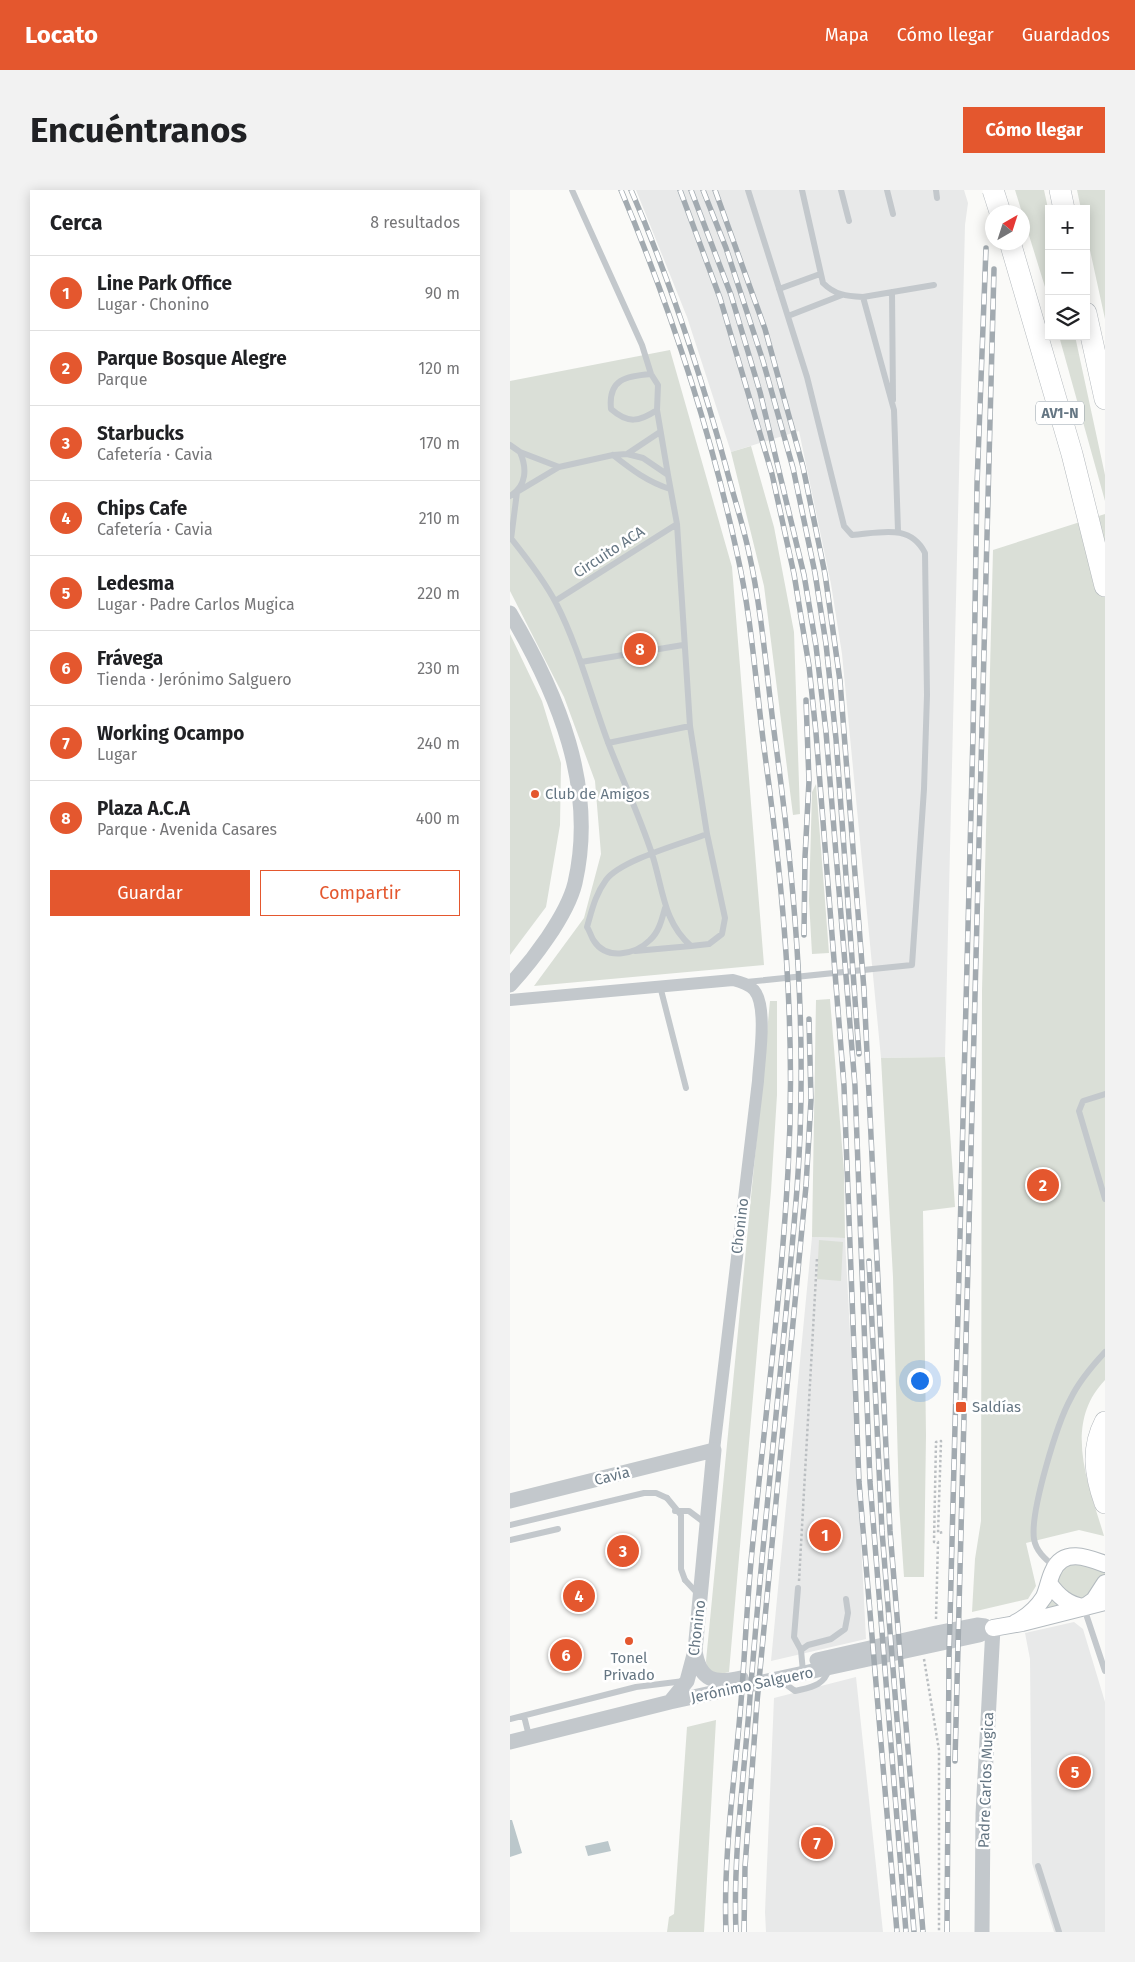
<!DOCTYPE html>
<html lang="es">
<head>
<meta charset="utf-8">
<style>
  body { margin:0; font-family:"Fira Sans",sans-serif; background:#f2f2f2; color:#202124 }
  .controls { position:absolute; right:15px; top:15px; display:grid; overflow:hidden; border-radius:0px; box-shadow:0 2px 12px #0003 }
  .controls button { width:45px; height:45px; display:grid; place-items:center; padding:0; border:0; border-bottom:1px solid #e0e0e0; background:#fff; color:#202124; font:25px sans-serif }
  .compass { position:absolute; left:475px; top:15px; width:45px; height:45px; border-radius:50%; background:#fff; box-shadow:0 2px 12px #0003; rotate:39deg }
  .you { position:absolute; left:409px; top:1190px; width:18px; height:18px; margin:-12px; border:4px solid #fff; border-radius:50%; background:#1a73e8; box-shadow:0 0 0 8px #1a73e833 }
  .badge { display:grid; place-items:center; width:32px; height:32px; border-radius:50%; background:#e4572e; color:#fff; font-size:16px; font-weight:700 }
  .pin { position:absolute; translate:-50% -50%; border:2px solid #fff; box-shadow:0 1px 5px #0006 }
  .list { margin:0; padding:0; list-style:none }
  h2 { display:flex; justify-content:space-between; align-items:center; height:65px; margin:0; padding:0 20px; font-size:21px }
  h2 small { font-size:16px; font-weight:400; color:#757577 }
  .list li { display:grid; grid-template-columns:32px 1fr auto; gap:15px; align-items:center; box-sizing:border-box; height:75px; padding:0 20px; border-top:1px solid #e0e0e0 }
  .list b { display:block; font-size:19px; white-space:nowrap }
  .list p { margin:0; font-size:16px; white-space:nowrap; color:#757577 }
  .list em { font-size:16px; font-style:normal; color:#757577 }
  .actions { display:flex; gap:10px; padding:15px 20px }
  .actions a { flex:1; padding:11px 0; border:1px solid #e4572e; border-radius:0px; text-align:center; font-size:18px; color:#e4572e }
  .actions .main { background:#e4572e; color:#fff }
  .icon { flex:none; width:28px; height:28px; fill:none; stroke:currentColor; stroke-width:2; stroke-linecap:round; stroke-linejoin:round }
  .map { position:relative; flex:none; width:595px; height:1742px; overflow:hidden; border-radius:0px }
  header { display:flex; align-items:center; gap:30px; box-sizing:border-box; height:70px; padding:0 25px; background:#e4572e; color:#fff }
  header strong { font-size:24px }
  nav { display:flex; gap:28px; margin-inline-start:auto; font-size:18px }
  .intro { display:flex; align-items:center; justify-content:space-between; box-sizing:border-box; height:120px; padding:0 30px }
  h1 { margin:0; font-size:35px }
  .button { padding:12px 22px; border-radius:0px; background:#e4572e; color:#fff; font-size:18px; font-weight:700 }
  main { display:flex; gap:30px; padding:0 30px }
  aside { flex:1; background:#fff; border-radius:0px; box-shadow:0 2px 12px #0003 }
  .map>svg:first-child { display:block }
</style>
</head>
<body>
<header>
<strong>Locato</strong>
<nav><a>Mapa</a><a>Cómo llegar</a><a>Guardados</a></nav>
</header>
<div class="intro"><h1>Encuéntranos</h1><a class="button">Cómo llegar</a></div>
<main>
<aside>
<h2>Cerca<small>8 resultados</small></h2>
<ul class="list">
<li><span class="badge">1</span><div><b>Line Park Office</b><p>Lugar · Chonino</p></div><em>90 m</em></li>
<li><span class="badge">2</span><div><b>Parque Bosque Alegre</b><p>Parque</p></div><em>120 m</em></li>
<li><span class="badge">3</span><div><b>Starbucks</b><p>Cafetería · Cavia</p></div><em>170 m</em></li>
<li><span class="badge">4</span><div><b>Chips Cafe</b><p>Cafetería · Cavia</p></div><em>210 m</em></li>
<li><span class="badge">5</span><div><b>Ledesma</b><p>Lugar · Padre Carlos Mugica</p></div><em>220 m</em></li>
<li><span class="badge">6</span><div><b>Frávega</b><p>Tienda · Jerónimo Salguero</p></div><em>230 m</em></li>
<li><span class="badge">7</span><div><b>Working Ocampo</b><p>Lugar</p></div><em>240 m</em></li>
<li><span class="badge">8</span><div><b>Plaza A.C.A</b><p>Parque · Avenida Casares</p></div><em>400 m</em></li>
</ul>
<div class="actions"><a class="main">Guardar</a><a>Compartir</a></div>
</aside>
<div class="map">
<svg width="595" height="1742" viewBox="0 0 595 1742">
  <rect width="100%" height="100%" fill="#fafaf8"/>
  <path fill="#e8e9e9" d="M 126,0 L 454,0 L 458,13 L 455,35 L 435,867 L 371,868 L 332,464 L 321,394 L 289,241 L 221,262 L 177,127 Z
    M 302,1047 L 335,1048 L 356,1449 L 261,1471 Z
    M 564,1432 L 573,1439 L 595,1512 L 595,1742 L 544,1742 L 522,1673 L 520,1469 L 515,1443 Z
    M 346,1487 L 373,1742 L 256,1742 L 255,1722 L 264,1508 Z"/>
  <path fill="#dadfd7" d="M 505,0 L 534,0 L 539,23 L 539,110 Z
    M 567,0 L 595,0 L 595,129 L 576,42 L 576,19 L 571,19 Z
    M 549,146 L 565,146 L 595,285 L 595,311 Z
    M 160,160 L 222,377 L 254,775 L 24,796 L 74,728 L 91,664 L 85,591 L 54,507 L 0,401 L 0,191 Z
    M 241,256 L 264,337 L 284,442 L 290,624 L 283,625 L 254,396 L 221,262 Z
    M 595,324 L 595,1190 C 552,1235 579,1295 594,1346 L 569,1340 L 516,1353 L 526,1396 L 518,1409 L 462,1422 L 465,1369 L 471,1331 L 472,801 L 483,360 Z
    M 0,444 L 32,511 L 51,573 L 50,635 L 36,717 L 0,765 Z
    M 306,594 L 319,763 L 302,764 L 299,710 L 302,602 Z
    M 320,809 L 334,981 L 335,1048 L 302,1047 L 306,810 Z
    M 260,811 L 267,811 L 267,905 L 261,1001 L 219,1482 L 207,1485 L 197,1478 L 196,1471 Z
    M 435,867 L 445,1017 L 413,1021 L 416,1245 L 414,1387 L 394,1387 L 389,1314 L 383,1087 L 371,868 Z
    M 309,1050 L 333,1052 L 331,1091 L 307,1089 Z
    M 549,1373 L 595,1374 L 595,1412 L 513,1429 Z
    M 206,1530 L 194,1742 L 157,1742 L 159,1727 L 164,1724 L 177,1537 Z"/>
  <path fill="#bbc7cb" d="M 0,1630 L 2,1630 L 12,1663 L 0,1667 Z
    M 98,1651 L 101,1661 L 78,1666 L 75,1656 Z"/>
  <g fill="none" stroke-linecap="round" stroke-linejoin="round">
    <g stroke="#b3babf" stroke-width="18">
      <path id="secondary" d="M 539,1393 C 548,1406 558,1415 574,1417 L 584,1410 L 595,1393
        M 505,1433 C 517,1427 527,1418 534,1407 C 538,1398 539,1389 543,1381 C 553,1358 577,1367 595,1374
        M 483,1438 L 512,1433 L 595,1412"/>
    </g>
    <g stroke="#b4b9bd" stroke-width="22">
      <path id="motorway" d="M 550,0 L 554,19
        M 500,52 L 562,264 L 595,396
        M 576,123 L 595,209
        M 595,1232 C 581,1259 585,1285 595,1313"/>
    </g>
    <path stroke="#bbbfc2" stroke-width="2.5" stroke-dasharray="2.5 2.5" stroke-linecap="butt" d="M 289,1391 L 307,1068
      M 426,1429 L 428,1352 L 424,1352 L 426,1252 L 431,1251 L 428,1343 L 434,1342
      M 414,1469 L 429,1560 L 429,1742"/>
    <path stroke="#c3c8cc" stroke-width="6" d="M 62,0 L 132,155 L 141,184 L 148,195 L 147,220 C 129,232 118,234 101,219 C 98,189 116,186 141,184
      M 292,0 L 313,93 C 325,105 336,106 353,107 L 384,220 L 388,341
      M 331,0 L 339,31
      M 377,0 L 383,24
      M 426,0 L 427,8
      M 269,99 L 310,84
      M 382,102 L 383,210
      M 353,107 L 424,95
      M 278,126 L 332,105
      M 147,220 L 158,285
      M 0,255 L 10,262 L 49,277
      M 117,264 L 150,242
      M 103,265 C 122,280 138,292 160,299
      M 0,306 C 17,296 17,278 10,262
      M 0,347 C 16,367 34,390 46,413 C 69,458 81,507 99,555 C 113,591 130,627 142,664 C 153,698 153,732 181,756 L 199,754 L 212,744 L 215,728 L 197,644 L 180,536 L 167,334 L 158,285 L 133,268 L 117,264 L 103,265 L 49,277 L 7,302 L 1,349
      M 45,411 L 167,334
      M 71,472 L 173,455
      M 98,553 L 180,536
      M 155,718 C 152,729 149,742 140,750 C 126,764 97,771 84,751 C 81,747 80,741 77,737 C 82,720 85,705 96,690 C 111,670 171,654 197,644
      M 125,761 L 181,756
      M 236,792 L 402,775 L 414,599 L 417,505 L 415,363 C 400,333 370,343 342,345 L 334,336 L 297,187 L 238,0
      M 150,796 L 176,898
      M 595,904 L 573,911 L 569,921 L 595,1009
      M 165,1321 L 179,1321 L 195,1333
      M 0,1335 L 134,1303 L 146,1303 L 157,1308
      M 0,1350 L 48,1339
      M 544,1376 C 535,1369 526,1361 524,1349 C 520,1322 547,1233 561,1208 C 569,1191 582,1176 595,1162
      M 175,1390 L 188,1404
      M 288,1398 L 284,1447 L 291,1460 L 293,1482
      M 574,1418 L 595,1481
      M 291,1460 L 298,1455 L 321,1449 L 335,1439 L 338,1423 L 336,1409
      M 270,1490 L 285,1501 C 301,1497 314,1496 319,1479
      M 14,1526 L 19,1546
      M 0,1529 L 126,1497 L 174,1491
      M 528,1676 L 549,1742"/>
    <path stroke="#c3c8cc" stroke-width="12" d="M 0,810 L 223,790 C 231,792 238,794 244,800 C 258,816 249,870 248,891 L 204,1260"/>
    <path stroke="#c3c8cc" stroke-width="15" d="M 0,423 C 48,504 87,597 65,693 C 57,726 22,771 0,795
      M 0,1311 L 204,1260 L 185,1461 L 177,1491 L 160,1512
      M 185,1461 C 190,1491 204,1494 231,1488
      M 307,1470 L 426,1443 L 467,1435 L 475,1436
      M 0,1552 L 160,1512 L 469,1445 L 483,1438
      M 472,1742 L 473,1624 L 483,1438"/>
    <use href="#secondary" stroke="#fff" stroke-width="16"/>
    <use href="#motorway" stroke="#fff" stroke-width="21"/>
    <g stroke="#a2aab0" stroke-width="5.5">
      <path id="rail" d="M 111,0 C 160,117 200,239 227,363 C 242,429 246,498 255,565 C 274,704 286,841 278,981 C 271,1108 254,1235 242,1361 C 237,1411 235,1462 231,1512 C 225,1588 213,1665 216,1742
        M 121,0 C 160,90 190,182 216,277 C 223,305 233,334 239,363 C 253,426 257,492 266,556 C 286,703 298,850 287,999 C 273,1173 252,1346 239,1520 C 233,1594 223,1668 226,1742
        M 170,0 L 210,108 L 262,284 L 284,384 L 299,476 L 306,543 L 334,896 L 349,1292 L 387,1742
        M 181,0 L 221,105 L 250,202 L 294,385 L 306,456 L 316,542 L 345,896 L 360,1292 L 396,1742
        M 193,0 L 216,58 L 253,171 L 283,278 L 305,383 L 316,454 L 326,549 L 349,864
        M 205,0 L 255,139 L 293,277 L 315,384 L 330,491 L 354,800 L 380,1341 L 413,1742
        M 294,745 L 295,667 L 299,591 L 296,510
        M 359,1071 L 372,1341 L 404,1742
        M 445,1571 L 484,79
        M 234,1742 L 235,1677 L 247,1512 L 296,996 L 301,910 L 299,829
        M 437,1742 L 439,1467 L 463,545 L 467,295 L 476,58"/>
    </g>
    <use href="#rail" stroke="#fff" stroke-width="4" stroke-dasharray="11" stroke-linecap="butt"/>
    <g stroke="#b4b9bd" stroke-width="22" stroke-linecap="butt">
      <path id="motorway-bridge" d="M 483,0 L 490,22"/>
    </g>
    <path stroke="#c3c8cc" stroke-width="6" d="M 157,1308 L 171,1325 L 171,1379 L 175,1390"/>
    <use href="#motorway-bridge" stroke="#fff" stroke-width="21"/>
  </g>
  <g fill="#e4572e" stroke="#fff" stroke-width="2">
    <circle cx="25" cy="604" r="5"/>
    <rect x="445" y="1211" width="12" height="12" rx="2.5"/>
    <circle cx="119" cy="1451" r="5"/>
  </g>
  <g text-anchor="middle" stroke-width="5" stroke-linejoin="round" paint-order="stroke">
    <rect fill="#fff" stroke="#939fa8" stroke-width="1" x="526" y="211.5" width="48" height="23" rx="4"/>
    <g font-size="14" font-weight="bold" fill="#657683">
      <text x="550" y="228">AV1-N</text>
    </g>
    <g font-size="15" fill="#657683" stroke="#fff">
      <text transform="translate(99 362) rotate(-33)" y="5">Circuito ACA</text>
      <text transform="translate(230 1036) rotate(-83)" y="5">Chonino</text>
      <text transform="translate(102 1286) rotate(-14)" y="5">Cavia</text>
      <text transform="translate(187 1438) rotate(-83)" y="5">Chonino</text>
      <text transform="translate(242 1495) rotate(-12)" y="5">Jerónimo Salguero</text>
      <text transform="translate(476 1590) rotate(-88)" y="5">Padre Carlos Mugica</text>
    </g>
    <g font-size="15" fill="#657683" stroke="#fff" text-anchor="start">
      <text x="35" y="609">Club de Amigos</text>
      <text x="462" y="1222">Saldías</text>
      <text x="119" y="1473" text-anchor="middle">Tonel<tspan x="119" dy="17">Privado</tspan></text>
    </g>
  </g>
</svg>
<div class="controls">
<button>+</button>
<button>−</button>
<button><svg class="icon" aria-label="layers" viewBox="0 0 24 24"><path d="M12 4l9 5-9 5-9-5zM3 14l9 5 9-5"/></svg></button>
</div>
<svg class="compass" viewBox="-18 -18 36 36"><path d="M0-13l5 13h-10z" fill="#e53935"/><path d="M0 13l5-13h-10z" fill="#757577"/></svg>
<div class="you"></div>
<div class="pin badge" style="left:315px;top:1345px">1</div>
<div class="pin badge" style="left:533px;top:995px">2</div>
<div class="pin badge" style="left:113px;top:1361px">3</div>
<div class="pin badge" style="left:69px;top:1406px">4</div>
<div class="pin badge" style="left:565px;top:1582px">5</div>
<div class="pin badge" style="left:56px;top:1465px">6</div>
<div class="pin badge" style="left:307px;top:1653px">7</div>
<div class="pin badge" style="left:130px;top:459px">8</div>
</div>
</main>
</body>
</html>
